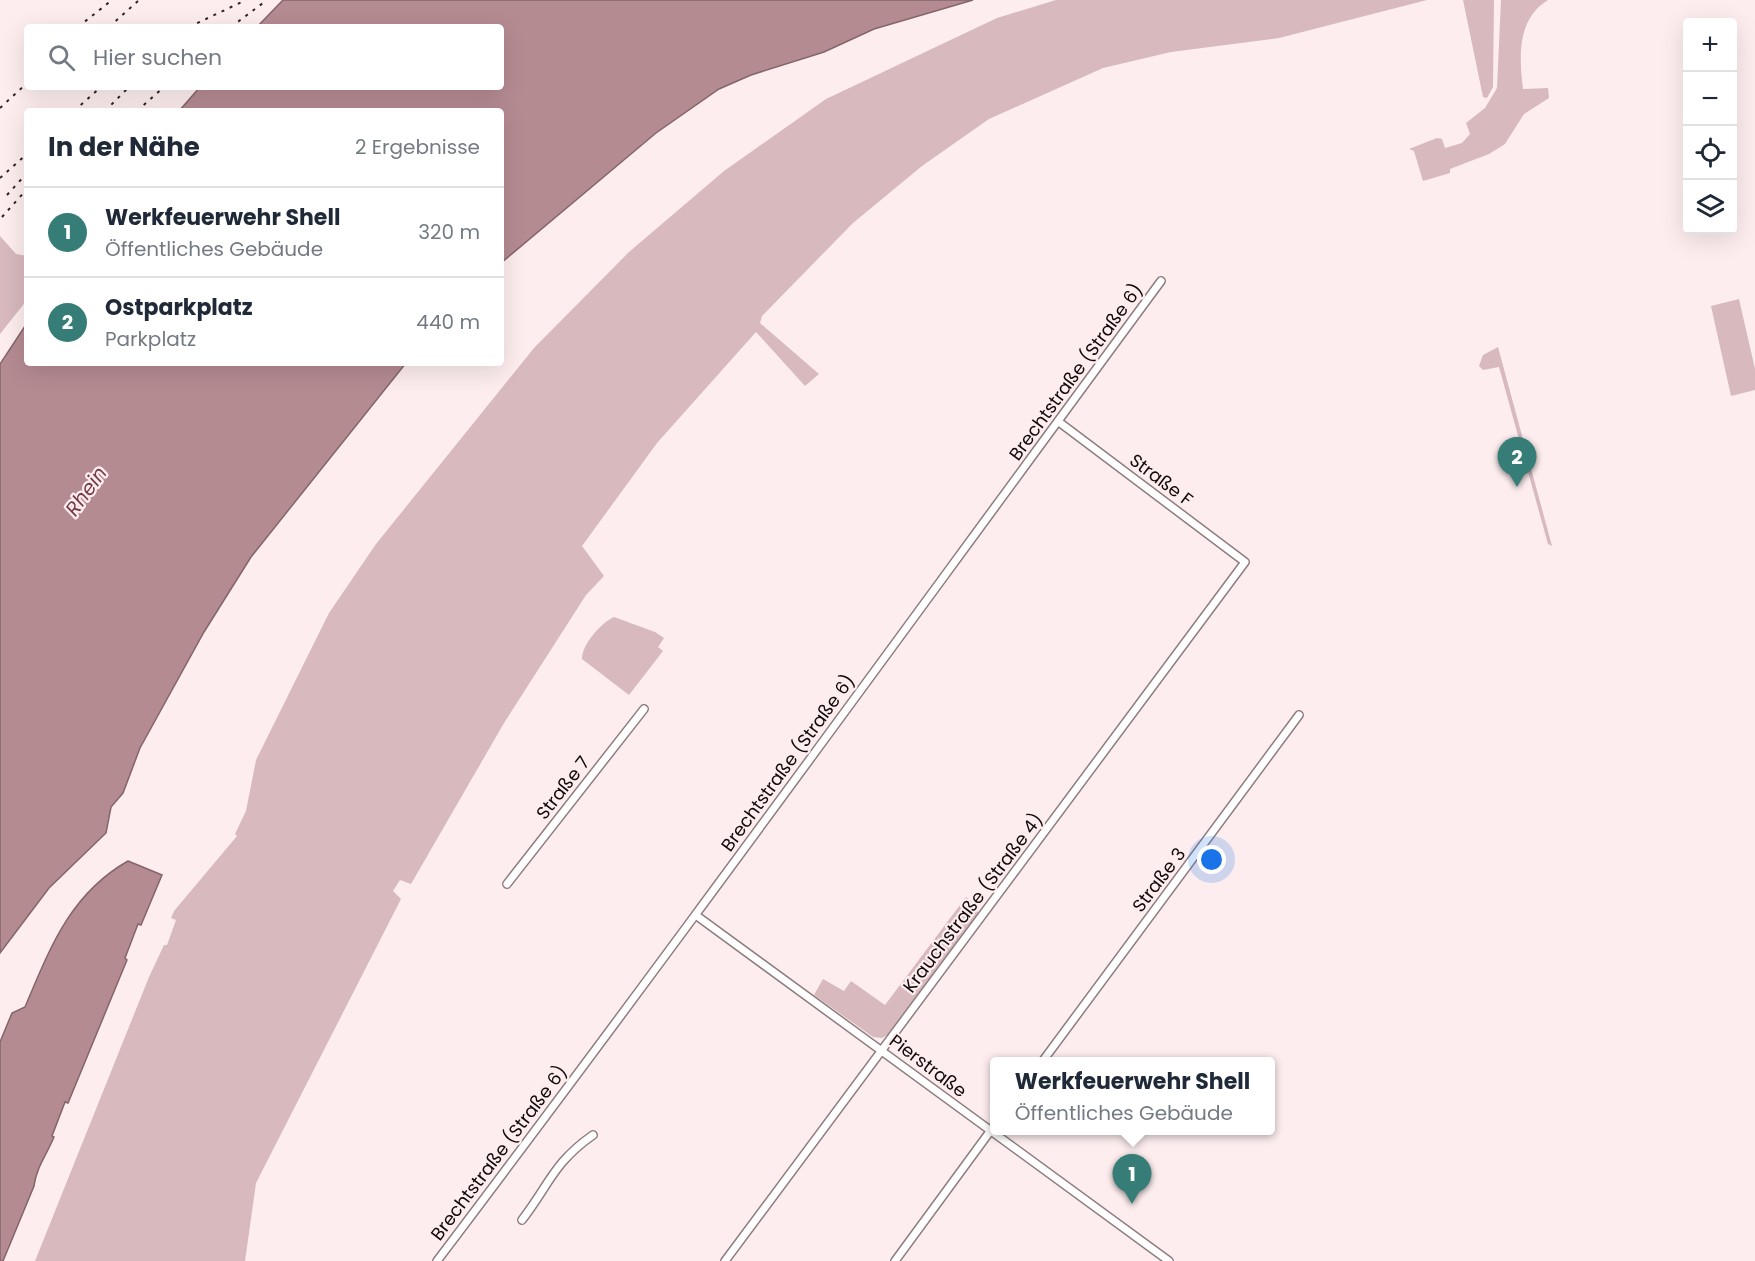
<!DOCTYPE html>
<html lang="de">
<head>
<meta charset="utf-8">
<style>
  body { margin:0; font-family:Poppins,sans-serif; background:#f2f2f3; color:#1f2937 }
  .controls { position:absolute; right:18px; top:18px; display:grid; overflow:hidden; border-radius:6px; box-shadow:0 6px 24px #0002 }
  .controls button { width:54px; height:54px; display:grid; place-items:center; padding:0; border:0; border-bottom:2px solid #e0e1e3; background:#fff; color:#1f2937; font:30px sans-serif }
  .you { position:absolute; left:1212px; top:860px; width:21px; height:21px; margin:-15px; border:4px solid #fff; border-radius:50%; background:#1a73e8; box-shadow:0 0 0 9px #1a73e833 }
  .badge { display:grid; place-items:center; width:39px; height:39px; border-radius:50%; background:#357d76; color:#fff; font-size:20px; font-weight:700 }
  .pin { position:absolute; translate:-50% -50px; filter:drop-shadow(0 2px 3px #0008) }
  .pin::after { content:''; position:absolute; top:32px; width:21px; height:18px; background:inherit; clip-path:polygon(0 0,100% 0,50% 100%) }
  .popup { position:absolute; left:990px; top:1057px; width:285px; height:78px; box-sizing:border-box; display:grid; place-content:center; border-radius:6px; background:#fff; filter:drop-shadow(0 2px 4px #0005); font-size:20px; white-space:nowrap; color:#747a83 }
  .popup b { font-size:22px; color:#1f2937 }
  .popup::after { content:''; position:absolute; left:50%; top:100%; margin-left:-12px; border:12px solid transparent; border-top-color:#fff }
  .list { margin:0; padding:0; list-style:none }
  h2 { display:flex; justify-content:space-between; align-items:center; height:78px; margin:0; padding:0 24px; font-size:26px }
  h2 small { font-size:20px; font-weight:400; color:#747a83 }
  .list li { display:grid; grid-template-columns:39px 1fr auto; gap:18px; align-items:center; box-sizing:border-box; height:90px; padding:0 24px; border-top:2px solid #e0e1e3 }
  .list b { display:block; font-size:22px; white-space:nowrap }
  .list p { margin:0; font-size:20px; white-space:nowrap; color:#747a83 }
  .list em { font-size:20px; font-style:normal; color:#747a83 }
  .icon { flex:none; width:33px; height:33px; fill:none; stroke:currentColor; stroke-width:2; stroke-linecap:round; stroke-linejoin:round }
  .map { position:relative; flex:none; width:1755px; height:1261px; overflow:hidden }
  .search { position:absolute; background:#fff; box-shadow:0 6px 24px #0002; left:24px; top:24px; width:480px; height:66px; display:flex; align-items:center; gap:15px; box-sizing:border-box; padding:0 21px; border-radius:6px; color:#747a83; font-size:22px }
  .panel { position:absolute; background:#fff; box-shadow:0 6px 24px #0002; left:24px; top:108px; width:480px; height:258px; border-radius:6px }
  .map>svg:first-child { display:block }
</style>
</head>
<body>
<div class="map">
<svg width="1755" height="1261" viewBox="0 0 1755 1261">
  <rect width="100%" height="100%" fill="#fdedef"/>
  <path fill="#d7b9be" d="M 1056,0 L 1427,0 L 1279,38 L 1171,52 L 1103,68 L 989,119 L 922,166 L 853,223 L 762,316 L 760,323 L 819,374 L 805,386 L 756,332 L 657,443 L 582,546 L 604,576 L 586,595 L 504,723 L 411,884 L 400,880 L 393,891 L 401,899 L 256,1183 L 245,1261 L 35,1261 L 149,977 L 164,945 L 167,945 L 176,920 L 171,918 L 174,911 L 237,836 L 235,834 L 246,811 L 256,760 L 329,613 L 376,544 L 534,348 L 629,252 L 724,171 L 826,99 L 997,18 Z
    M 1463,0 L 1494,0 L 1493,87 L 1487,98 L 1483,97 Z
    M 1501,0 L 1548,0 C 1517,19 1519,56 1523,89 L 1548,88 L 1549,98 L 1524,114 L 1505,144 L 1489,154 L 1450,169 L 1450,173 L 1423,181 L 1414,151 L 1409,149 L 1437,138 L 1442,139 L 1445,148 L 1462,143 L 1470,134 L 1466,123 L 1485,108 L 1497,88 Z
    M 0,236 L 16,254 L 27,256 L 27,300 L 0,334 Z
    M 1739,299 L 1755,369 L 1755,390 L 1731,396 L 1711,306 Z
    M 1498,347 L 1552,546 L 1548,544 L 1499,367 L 1483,370 L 1479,366 L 1483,355 Z
    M 614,617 L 655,632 L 664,638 L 658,647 L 663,651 L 629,695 L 582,659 C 582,644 601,623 614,617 Z
    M 966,897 L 975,904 L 978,913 L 889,1034 L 882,1038 L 873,1037 L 814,995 L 823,979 L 844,991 L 851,981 L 885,1005 Z"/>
  <path fill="#b58b92" stroke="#84656a" stroke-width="1.5" d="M 283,0 L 973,0 L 874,29 L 824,52 L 751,75 L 719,89 L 656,133 L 501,263 L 501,111 L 179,111 L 200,87 L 501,87 L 501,27 L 257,27 Z
    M 27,323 L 27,363 L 406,363 L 251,557 L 204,632 L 140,748 L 123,793 L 111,807 L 106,833 L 49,888 L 0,953 L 0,364 Z
    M 128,861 L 162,875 L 141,925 L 138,924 L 125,958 L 127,960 L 68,1103 L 65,1102 L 52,1136 L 54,1137 C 47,1154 36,1168 34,1186 L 3,1261 L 0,1261 L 0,1042 L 12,1013 L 25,1007 C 50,948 70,894 128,861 Z"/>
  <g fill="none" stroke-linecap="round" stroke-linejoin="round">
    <g stroke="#8e7d7f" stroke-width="10">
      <path id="street" d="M 507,884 L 644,709
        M 697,916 L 1169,1261
        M 1042,1062 L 1299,715
        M 522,1220 C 549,1185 554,1162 593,1135
        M 437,1261 C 682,937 920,608 1161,281
        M 725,1261 L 1245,562 L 1059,422
        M 895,1261 L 994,1126"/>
    </g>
    <use href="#street" stroke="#fff" stroke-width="7"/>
    <path stroke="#2c2526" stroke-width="2" stroke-dasharray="3 6" stroke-linecap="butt" d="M 78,27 L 112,0
      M 109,27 L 139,0
      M 189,27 L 246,0
      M 231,27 L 267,0
      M 0,108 L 27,83
      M 74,111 L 101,87
      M 105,111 L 129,87
      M 137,111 L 164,87
      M 0,178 L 27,154
      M 7,195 L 27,173
      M 2,217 L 27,189"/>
  </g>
  <g text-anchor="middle" stroke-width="4.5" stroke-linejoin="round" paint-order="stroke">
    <g font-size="18" fill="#110b0c" stroke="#fdedef">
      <text transform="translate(1076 372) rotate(-54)" y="6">Brechtstraße (Straße 6)</text>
      <text transform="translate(1161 480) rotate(37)" y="6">Straße F</text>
      <text transform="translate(788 763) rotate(-54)" y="6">Brechtstraße (Straße 6)</text>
      <text transform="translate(563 788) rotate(-52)" y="6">Straße 7</text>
      <text transform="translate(1159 880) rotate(-53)" y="6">Straße 3</text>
      <text transform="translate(973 903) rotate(-53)" y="6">Krauchstraße (Straße 4)</text>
      <text transform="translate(928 1066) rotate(37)" y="6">Pierstraße</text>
      <text transform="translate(499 1153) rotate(-53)" y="6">Brechtstraße (Straße 6)</text>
    </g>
    <g font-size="20" font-style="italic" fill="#753b47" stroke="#fdedef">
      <text transform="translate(86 491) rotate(-54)" y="7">Rhein</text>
    </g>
  </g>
</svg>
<div class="controls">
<button>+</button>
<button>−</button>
<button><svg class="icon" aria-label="locate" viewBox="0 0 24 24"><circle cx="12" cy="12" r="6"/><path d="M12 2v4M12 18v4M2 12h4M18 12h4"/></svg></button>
<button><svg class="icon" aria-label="layers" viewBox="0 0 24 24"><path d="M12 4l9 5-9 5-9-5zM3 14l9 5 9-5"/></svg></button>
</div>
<div class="you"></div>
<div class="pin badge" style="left:1132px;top:1204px">1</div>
<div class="popup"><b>Werkfeuerwehr Shell</b>Öffentliches Gebäude</div>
<div class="pin badge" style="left:1517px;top:487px">2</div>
<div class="search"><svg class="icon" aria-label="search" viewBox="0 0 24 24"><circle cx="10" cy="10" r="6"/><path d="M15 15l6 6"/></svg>Hier suchen</div>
<section class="panel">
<h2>In der Nähe<small>2 Ergebnisse</small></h2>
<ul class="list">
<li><span class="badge">1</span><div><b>Werkfeuerwehr Shell</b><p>Öffentliches Gebäude</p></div><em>320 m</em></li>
<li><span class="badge">2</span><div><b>Ostparkplatz</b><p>Parkplatz</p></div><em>440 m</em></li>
</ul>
</section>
</div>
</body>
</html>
